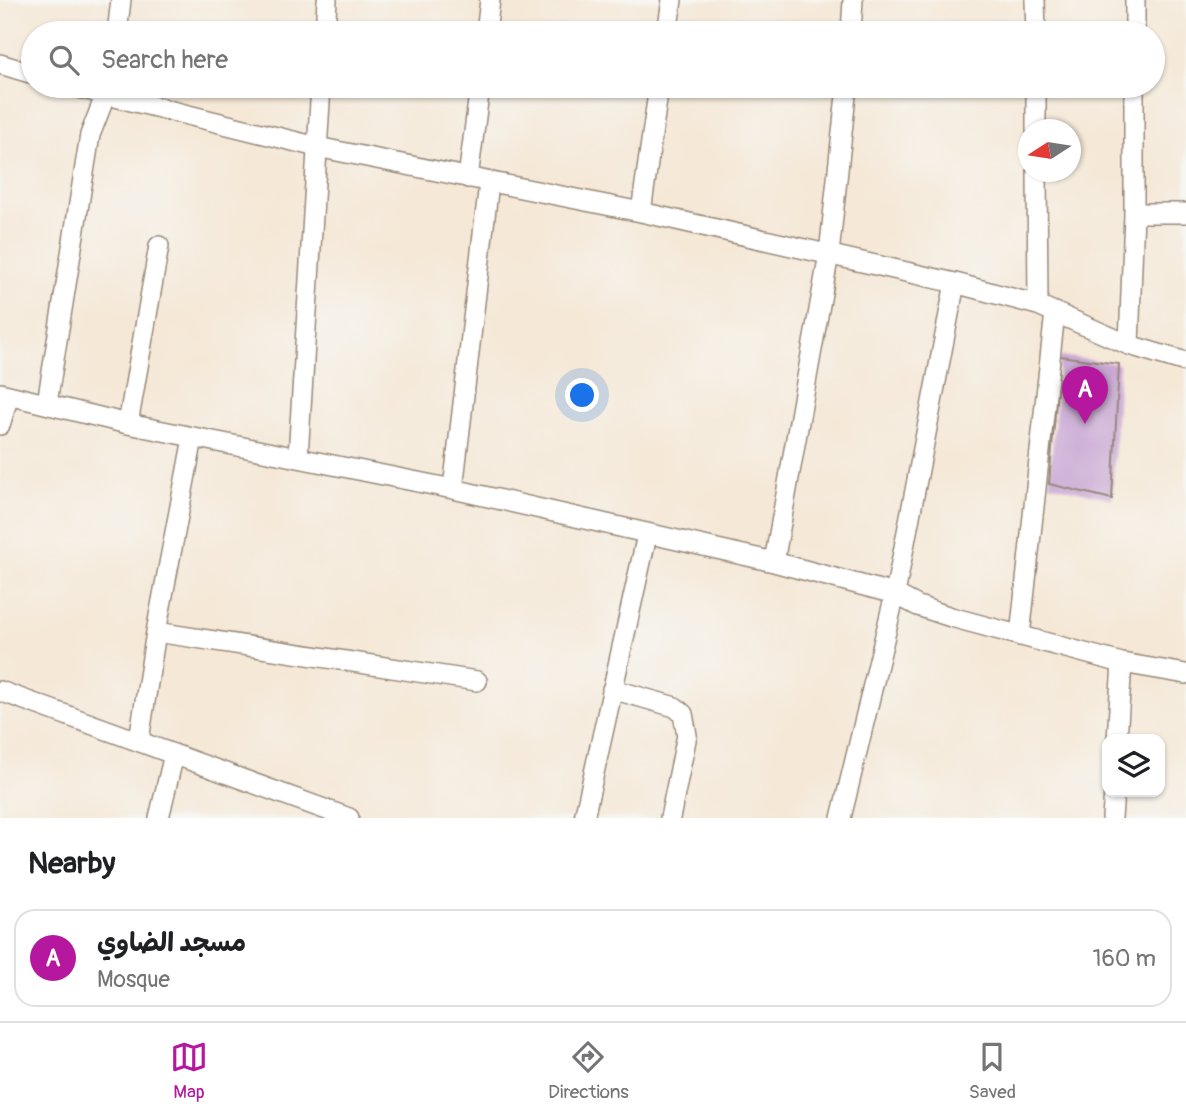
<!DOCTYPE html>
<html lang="en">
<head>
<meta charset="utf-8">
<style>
  body { margin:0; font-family:Pangolin,"Playpen Sans Arabic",sans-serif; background:#f6f6f6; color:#202124 }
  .controls { position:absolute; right:21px; bottom:21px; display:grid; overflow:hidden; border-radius:14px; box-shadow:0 2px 5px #0004 }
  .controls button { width:63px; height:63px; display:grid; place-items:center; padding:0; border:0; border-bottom:2px solid #e0e0e0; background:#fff; color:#202124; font:35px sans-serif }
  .compass { position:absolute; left:1018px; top:119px; width:63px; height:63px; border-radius:50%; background:#fff; box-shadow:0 2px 5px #0004; rotate:258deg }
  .you { position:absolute; left:583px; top:396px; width:24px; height:24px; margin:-18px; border:5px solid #fff; border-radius:50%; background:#1a73e8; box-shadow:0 0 0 10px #1a73e833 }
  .badge { display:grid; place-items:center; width:46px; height:46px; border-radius:50%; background:#b5179e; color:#fff; font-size:23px; font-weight:700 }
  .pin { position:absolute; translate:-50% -58px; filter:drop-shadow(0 2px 4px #0008) }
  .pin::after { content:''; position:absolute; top:37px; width:24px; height:21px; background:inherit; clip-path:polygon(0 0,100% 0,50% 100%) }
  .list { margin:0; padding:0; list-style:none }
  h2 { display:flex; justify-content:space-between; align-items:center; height:91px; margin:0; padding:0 28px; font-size:30px }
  h2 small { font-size:23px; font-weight:400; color:#757577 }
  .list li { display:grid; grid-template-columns:46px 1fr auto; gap:21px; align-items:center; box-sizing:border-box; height:98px; margin:0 14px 14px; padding:0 14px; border:2px solid #e0e0e0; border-radius:21px }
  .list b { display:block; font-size:26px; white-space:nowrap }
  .list p { margin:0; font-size:23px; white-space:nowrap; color:#757577 }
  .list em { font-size:23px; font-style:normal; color:#757577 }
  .icon { flex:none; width:38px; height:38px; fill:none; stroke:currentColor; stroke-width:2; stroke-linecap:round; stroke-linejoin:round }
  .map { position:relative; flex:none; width:1186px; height:818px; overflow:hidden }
  .search { position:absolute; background:#fff; box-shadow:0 2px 5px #0004; left:21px; right:21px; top:21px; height:77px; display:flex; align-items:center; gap:18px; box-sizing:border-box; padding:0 24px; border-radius:38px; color:#757577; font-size:26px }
  .sheet { height:203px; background:#fff }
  nav { display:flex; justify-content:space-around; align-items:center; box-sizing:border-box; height:98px; border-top:2px solid #e0e0e0; background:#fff; font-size:19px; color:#757577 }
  nav a { display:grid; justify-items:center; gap:4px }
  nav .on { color:#b5179e }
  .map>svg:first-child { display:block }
</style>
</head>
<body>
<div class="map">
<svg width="1186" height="818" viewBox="0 0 1186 818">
  <rect width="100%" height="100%" fill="#f6f6f2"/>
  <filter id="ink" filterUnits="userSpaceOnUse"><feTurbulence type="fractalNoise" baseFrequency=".0143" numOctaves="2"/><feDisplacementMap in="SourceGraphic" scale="14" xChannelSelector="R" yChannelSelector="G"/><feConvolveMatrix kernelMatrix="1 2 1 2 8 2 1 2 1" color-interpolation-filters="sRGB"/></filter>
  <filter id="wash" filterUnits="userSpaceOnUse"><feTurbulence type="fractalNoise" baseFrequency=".00686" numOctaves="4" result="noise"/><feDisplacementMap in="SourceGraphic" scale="28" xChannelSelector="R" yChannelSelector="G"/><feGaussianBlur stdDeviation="1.57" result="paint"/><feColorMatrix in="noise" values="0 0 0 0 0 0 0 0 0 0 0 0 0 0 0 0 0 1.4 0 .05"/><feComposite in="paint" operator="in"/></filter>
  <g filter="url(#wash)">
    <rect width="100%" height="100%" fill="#f5e8d7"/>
    <g id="blocks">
      <path fill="#caa8d4" d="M 1060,356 L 1119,364 L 1112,499 L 1049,484 Z"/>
    </g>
  </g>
  <g filter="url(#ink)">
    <use href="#blocks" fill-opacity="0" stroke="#98897a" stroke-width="2"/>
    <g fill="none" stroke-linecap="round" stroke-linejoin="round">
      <g stroke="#98897a" stroke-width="22">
        <path id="street" d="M 1035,0 L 1036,33
          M 117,33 L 121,0
          M 325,33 L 327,0
          M 486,33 L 490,0
          M 667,33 L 672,0
          M 851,33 L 853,0
          M 1135,33 L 1135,0
          M 0,64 L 33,74
          M 71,86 L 317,147 L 641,212 L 955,283 L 1038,305 L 1129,345 L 1186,362
          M 1036,86 L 1036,130
          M 1037,172 L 1038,305
          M 468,178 L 480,86
          M 641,212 L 659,86
          M 1134,213 L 1186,213
          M 1129,345 L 1134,213 L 1134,86
          M 0,393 L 128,424 L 453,489 L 774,562 L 895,594 L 918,606 L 951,617 L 1122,663 L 1186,674
          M 47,403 L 90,135 L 109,86
          M 128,424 L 159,246
          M 0,425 L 9,395
          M 298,457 L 321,86
          M 453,489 L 489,183
          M 774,562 L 829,254 L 847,86
          M 156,632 L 477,681
          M 1020,636 L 1055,312
          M 612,689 L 675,707 L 683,714 L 687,735 L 670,818
          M 0,691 L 349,818
          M 1117,739 L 1122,663
          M 139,740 L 156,632 L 193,438
          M 159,818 L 174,754
          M 584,818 L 647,535
          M 841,818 L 895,594 L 955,283
          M 1112,818 L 1114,792"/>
      </g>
      <use href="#street" stroke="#fff" stroke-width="19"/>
    </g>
  </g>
</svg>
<div class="controls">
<button><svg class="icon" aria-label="layers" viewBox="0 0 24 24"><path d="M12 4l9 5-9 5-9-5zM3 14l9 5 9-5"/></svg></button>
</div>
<svg class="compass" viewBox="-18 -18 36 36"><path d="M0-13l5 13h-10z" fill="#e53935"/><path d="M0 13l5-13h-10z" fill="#757577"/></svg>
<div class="you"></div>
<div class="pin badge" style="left:1085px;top:424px">A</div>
<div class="search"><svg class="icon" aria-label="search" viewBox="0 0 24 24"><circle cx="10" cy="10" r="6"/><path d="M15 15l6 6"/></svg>Search here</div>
</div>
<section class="sheet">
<h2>Nearby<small></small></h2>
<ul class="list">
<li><span class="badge">A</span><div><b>مسجد الضاوي</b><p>Mosque</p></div><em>160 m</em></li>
</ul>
</section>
<nav>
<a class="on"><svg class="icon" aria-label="map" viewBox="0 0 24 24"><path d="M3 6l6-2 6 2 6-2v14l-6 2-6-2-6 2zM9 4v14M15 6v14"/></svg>Map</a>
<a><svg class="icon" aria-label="directions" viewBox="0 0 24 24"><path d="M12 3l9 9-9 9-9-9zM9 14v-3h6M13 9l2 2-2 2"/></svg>Directions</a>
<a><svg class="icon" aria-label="saved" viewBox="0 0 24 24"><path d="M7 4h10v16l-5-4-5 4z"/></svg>Saved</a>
</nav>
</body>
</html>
